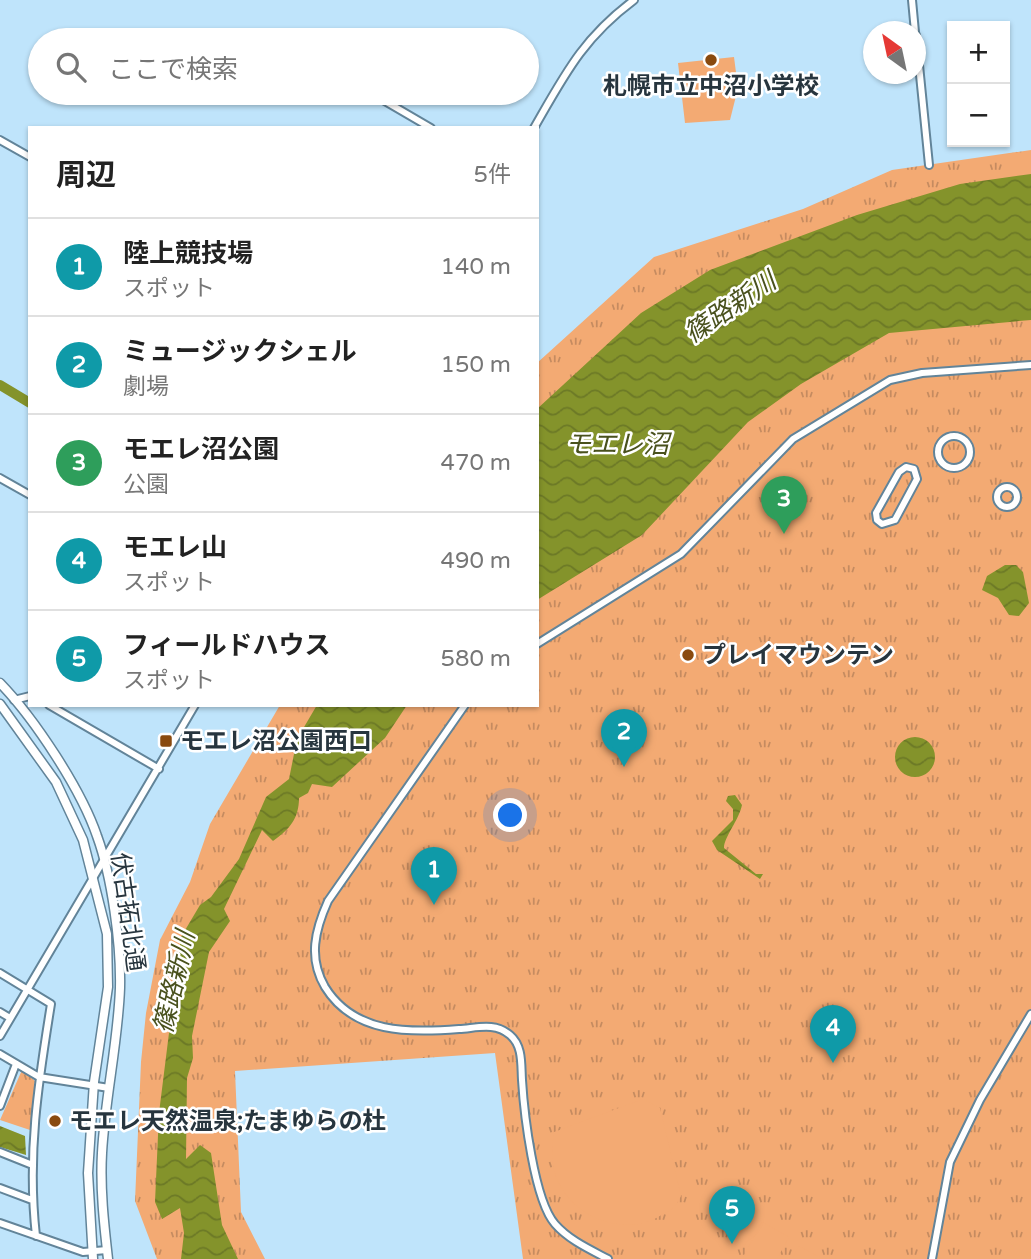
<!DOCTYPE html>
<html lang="ja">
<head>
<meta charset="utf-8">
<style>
  body { margin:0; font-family:"Varela Round","Noto Sans JP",sans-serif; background:#f2f2f2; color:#222 }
  .controls { position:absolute; right:21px; top:21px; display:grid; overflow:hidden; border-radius:0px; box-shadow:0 2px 5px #0004 }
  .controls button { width:63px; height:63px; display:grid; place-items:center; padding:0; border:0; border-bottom:2px solid #e0e0e0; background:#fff; color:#222; font:35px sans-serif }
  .compass { position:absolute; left:863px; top:21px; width:63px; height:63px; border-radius:50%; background:#fff; box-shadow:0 2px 5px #0004; rotate:327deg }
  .you { position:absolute; left:511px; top:816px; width:24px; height:24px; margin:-18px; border:5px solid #fff; border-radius:50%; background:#1a73e8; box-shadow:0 0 0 10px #1a73e833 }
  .badge { display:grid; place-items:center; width:46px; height:46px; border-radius:50%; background:#0f766e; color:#fff; font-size:23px; font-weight:700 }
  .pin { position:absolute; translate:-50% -58px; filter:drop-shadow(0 2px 4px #0008) }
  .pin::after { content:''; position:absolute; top:37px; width:24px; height:21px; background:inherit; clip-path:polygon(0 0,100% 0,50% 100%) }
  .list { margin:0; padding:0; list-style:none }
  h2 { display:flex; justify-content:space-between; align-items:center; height:91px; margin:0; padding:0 28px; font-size:30px }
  h2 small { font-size:23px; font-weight:400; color:#767676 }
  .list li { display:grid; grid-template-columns:46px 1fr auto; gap:21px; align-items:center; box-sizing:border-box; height:98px; padding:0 28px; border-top:2px solid #e0e0e0 }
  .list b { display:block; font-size:26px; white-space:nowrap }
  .list p { margin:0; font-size:23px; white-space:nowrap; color:#767676 }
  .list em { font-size:23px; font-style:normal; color:#767676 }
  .icon { flex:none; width:38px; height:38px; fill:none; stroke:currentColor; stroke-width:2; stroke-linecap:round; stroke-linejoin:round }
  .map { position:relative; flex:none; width:1031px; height:1259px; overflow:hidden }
  .search { position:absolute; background:#fff; box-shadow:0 2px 5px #0004; left:28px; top:28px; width:511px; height:77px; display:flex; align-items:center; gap:18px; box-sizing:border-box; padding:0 24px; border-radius:38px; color:#767676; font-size:26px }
  .panel { position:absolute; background:#fff; box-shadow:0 2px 5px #0004; left:28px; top:126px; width:511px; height:581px; border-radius:0px }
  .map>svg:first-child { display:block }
</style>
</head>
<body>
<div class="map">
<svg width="1031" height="1259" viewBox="0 0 1031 1259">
  <defs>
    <pattern id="park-tufts" width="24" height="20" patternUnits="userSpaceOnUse" patternTransform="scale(1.75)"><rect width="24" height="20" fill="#f3aa73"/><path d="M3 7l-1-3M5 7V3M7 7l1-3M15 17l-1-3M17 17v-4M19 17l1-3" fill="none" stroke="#c58b60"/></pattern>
    <pattern id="water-waves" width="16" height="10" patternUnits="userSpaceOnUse" patternTransform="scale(1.75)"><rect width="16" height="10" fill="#84932b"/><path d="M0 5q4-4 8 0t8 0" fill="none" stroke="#6c7926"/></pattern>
  </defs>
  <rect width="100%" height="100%" fill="#bfe4fb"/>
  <path fill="url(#park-tufts)" d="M 1031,150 L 1031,1259 L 523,1259 L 495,1053 L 235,1071 L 241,1212 L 265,1259 L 157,1259 L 135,1201 L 141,1062 L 146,1013 L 160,940 L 190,882 L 210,824 L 280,705 L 537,705 L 537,363 L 654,257 L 803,209 L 892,170 Z
    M 22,1070 L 35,1081 L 30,1130 L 0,1120 Z"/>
  <path fill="#f3aa73" d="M 734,57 L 738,88 L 730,120 L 685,123 L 678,63 Z
    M 643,1099 L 660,1108 L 681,1196 C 676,1208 669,1211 658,1217 C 619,1239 564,1212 554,1170 C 551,1157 552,1145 554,1132 Z
    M 762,1222 L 789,1237 L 777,1259 L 742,1259 Z
    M 799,1246 L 823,1259 L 792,1259 Z"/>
  <path fill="url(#water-waves)" d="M 1031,174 L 1031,320 L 889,333 L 801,384 L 748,422 L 642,535 L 537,600 L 537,409 L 641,313 L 710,270 L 857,215 L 960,184 Z
    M 1005,565 L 1016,565 L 1023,572 L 1029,603 L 1019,616 L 1009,615 L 998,598 L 982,590 L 987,576 Z
    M 317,705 L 407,705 L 385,738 L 332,787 L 312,784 L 308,793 L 299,798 C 299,818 290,829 273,841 L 262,830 L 224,909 L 230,921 L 209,952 L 192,1036 L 193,1058 L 187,1078 L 186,1159 L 200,1145 L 211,1153 L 222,1225 L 238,1259 L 181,1259 L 184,1233 L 180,1208 L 162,1219 L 155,1202 L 159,1113 L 181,937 L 200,905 L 211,897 L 239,859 L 266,797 L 289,779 L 297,739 Z
    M895 757a20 20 0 1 1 40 0a20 20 0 1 1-40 0Z
    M 735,795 L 742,805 C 739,820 724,837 724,848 L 756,874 L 763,874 L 760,879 L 717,850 L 712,841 L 733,820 L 733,809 L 726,801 L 728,796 Z
    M 0,1126 L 25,1136 L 26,1155 L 0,1147 Z"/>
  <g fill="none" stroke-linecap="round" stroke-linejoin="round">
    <path stroke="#84932b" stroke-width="10" d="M 0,385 L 30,403"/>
    <g stroke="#628499" stroke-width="10">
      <path id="minor" d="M 912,0 L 915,32
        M 916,35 L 929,165
        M 371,93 L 431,128
        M 534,128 C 565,74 583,38 634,0
        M 0,140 L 30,157
        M938 452a16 16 0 1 1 32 0a16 16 0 1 1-32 0Z
        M 906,467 L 914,469 L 917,479 L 895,520 L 882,524 L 877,520 L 876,513 L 899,472 Z
        M 0,478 L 30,495
        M997 497a10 10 0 1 1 20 0a10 10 0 1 1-20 0Z
        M 537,644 L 681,554 L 793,439 L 890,380 L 922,373 L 1031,365
        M 14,700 L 30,696
        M 49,705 L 159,769
        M 465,705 L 328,901 C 315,930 308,958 325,987 C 354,1034 409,1033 459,1029 C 477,1028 495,1022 510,1035 C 523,1046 521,1064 522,1080 C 524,1113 534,1200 555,1224 C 569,1240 589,1249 608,1259
        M 0,973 L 51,1004 C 38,1084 27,1155 36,1236
        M 0,1012 L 10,1018
        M 0,1036 L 195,705
        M 0,1054 L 39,1077 L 109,1088
        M 0,1106 L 16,1064
        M 0,1152 L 30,1164
        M 0,1188 L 32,1200
        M 0,1223 L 83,1252 L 107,1250
        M 932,1259 L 950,1162 L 980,1100 L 1031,1014"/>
    </g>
    <g stroke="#628499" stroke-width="11">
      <path id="major" d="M 0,683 C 34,718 81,789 97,836 C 112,877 121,944 120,988 C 118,1043 105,1098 102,1153 C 100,1188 104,1224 108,1259
        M 0,704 L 56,782 L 83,840 L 107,934 L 108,987 L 94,1082 L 88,1173 L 93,1259"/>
    </g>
    <use href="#minor" stroke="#fff" stroke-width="6"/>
    <use href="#major" stroke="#fff" stroke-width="8"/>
  </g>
  <g fill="#894a0f" stroke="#fff" stroke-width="2.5">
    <circle cx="711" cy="60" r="7"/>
    <circle cx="688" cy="655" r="7"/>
    <rect x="159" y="734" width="14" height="14" rx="3.5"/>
    <circle cx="55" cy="1121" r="7"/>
  </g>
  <g text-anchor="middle" stroke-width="5" stroke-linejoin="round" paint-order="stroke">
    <g font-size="24" font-weight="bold" fill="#27353e" stroke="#fff" text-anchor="start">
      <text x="711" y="94" text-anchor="middle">札幌市立中沼小学校</text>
      <text x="702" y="663">プレイマウンテン</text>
      <text x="180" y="749">モエレ沼公園西口</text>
      <text x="69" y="1129">モエレ天然温泉;たまゆらの杜</text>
    </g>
    <g font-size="24" fill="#27353e" stroke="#fff">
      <text transform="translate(128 912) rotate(82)" y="8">伏古拓北通</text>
    </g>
    <g font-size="26" font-style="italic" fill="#49511d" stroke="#fff">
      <text transform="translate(730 307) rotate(-34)" y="9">篠路新川</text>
      <text x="617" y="453">モエレ沼</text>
      <text transform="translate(174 982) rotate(-77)" y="9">篠路新川</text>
    </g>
  </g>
</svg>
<div class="controls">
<button>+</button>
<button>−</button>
</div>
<svg class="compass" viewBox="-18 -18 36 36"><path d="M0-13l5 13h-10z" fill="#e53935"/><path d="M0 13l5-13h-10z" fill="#767676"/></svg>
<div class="you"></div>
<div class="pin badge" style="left:434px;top:905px;background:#0f9aa8">1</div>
<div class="pin badge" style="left:624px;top:767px;background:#0f9aa8">2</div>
<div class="pin badge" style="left:784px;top:534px;background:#2e9e5b">3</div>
<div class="pin badge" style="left:833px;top:1063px;background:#0f9aa8">4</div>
<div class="pin badge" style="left:732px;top:1244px;background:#0f9aa8">5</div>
<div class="search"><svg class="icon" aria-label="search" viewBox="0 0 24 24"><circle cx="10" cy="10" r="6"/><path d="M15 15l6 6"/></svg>ここで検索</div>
<section class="panel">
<h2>周辺<small>5件</small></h2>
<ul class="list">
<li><span class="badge" style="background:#0f9aa8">1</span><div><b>陸上競技場</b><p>スポット</p></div><em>140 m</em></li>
<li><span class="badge" style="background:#0f9aa8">2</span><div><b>ミュージックシェル</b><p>劇場</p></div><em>150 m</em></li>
<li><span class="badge" style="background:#2e9e5b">3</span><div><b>モエレ沼公園</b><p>公園</p></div><em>470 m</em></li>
<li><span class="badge" style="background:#0f9aa8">4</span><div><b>モエレ山</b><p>スポット</p></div><em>490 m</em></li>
<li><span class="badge" style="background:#0f9aa8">5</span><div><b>フィールドハウス</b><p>スポット</p></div><em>580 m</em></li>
</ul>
</section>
</div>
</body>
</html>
